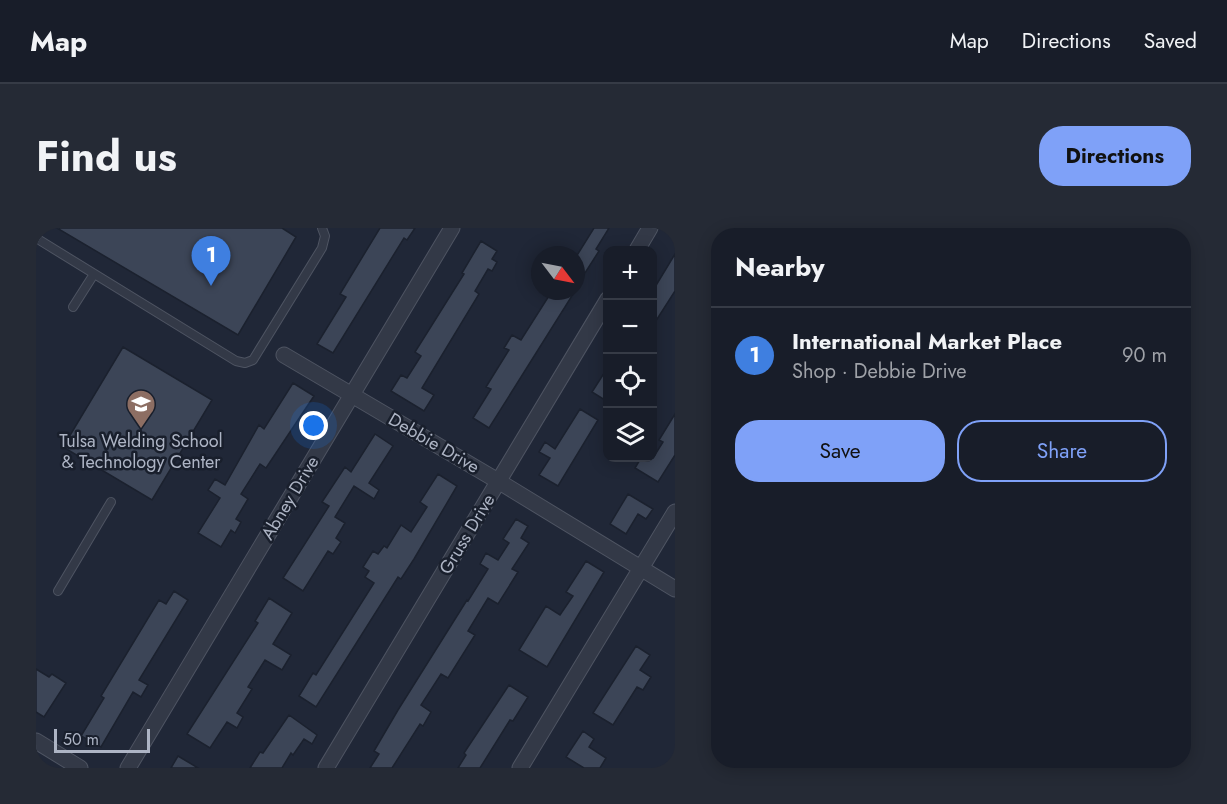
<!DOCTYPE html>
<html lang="en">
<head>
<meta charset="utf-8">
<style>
  body { margin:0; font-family:Jost,sans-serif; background:#252a35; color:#f1f3f6 }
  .controls { position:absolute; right:18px; top:18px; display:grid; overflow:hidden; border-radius:12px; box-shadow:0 3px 15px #0003 }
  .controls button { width:54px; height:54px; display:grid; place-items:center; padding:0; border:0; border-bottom:2px solid #363b46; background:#181d29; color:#f1f3f6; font:30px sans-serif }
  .compass { position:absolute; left:495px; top:18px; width:54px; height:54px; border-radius:50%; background:#181d29; box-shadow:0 3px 15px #0003; rotate:122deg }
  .scale { position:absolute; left:18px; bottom:15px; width:96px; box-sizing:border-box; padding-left:6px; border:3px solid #adb4c4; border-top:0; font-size:16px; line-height:21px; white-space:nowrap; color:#adb4c4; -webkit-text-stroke:4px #191f2c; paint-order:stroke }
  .you { position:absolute; left:278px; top:198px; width:21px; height:21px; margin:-15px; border:4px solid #fff; border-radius:50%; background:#1a73e8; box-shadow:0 0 0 9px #1a73e833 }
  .badge { display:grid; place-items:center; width:39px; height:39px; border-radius:50%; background:#7fa1f8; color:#fff; font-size:20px; font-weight:700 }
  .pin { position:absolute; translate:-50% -50px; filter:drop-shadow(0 2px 3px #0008) }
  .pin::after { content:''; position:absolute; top:32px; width:21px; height:18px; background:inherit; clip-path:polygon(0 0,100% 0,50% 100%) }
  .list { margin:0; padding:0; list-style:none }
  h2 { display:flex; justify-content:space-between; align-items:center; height:78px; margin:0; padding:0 24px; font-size:26px }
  h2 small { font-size:20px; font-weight:400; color:#9fa2a8 }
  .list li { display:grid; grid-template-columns:39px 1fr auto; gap:18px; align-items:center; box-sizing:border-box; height:96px; padding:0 24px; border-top:2px solid #363b46 }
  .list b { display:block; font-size:22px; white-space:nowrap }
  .list p { margin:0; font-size:20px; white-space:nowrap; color:#9fa2a8 }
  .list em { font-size:20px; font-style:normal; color:#9fa2a8 }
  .actions { display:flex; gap:12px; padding:18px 24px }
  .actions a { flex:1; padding:14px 0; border:2px solid #7fa1f8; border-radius:24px; text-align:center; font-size:21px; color:#7fa1f8 }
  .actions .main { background:#7fa1f8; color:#111 }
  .icon { flex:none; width:33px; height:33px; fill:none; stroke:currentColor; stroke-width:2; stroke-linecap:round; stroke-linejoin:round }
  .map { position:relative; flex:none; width:639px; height:540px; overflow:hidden; border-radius:24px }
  header { display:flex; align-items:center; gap:36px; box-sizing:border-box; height:84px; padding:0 30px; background:#181d29; border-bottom:2px solid #363b46 }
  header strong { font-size:28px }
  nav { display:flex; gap:33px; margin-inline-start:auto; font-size:21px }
  .intro { display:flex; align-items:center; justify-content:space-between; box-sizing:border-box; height:144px; padding:0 36px }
  h1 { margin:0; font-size:42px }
  .button { padding:15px 27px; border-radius:24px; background:#7fa1f8; color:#111; font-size:21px; font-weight:700 }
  main { display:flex; gap:36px; padding:0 36px }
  aside { flex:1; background:#181d29; border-radius:24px; box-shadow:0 3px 15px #0003 }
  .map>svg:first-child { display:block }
</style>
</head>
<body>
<header>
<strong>Map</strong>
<nav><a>Map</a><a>Directions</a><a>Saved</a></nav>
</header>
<div class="intro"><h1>Find us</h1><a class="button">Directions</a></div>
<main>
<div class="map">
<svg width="639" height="540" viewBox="0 0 639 540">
  <rect width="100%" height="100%" fill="#202737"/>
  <path fill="#3c4557" stroke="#1b212e" stroke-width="1.5" d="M 21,0 L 246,0 L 260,9 L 202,107 Z
    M 344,0 L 379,0 L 371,12 L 368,10 L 297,125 L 281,116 L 310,69 L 304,66 Z
    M 558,0 L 573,0 L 560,21 L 563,23 L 540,59 L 540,29 Z
    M 445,13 L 461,23 L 456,31 L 461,34 L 456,43 L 452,41 L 439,63 L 443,66 L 386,160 L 398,167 L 388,183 L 355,163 L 365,147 L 371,150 L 385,128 L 379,124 L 428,46 L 426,45 Z
    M 639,26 L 639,63 L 616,99 L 616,64 Z
    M 516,63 L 539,63 L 453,200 L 437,190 L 455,161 L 450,159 L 473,122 L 468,120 L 476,107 L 485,112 Z
    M 87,119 L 176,172 L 116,272 L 27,219 Z
    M 572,139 L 572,174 L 556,164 Z
    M 257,155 L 278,168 L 230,240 L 224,236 L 205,266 L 212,271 L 200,291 L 205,294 L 199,305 L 195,302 L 185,319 L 162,305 L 184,270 L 172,262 L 179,251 L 189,257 L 223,197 L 228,201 Z
    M 544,181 L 562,192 L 522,258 L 503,247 L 514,230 L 503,224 L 509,214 L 519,221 Z
    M 639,186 L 639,227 L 622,254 L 599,240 L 605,230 L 617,230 L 627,214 L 623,212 Z
    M 339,206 L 357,218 L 333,255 L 343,262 L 338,271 L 318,258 L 299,289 L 309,295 L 300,310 L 305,314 L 297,326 L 292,323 L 267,363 L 247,350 L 293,278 L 286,274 L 309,239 L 315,244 Z
    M 402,246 L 421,258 L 378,331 L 365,351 L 362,349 L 280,479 L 263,468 L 277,445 L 280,447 L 338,355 L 329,349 L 333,343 L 327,339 L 337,323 L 342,326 L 348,318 L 351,320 L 365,297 L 375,304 L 391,279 L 384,274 Z
    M 592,266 L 617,281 L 610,291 L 602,286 L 590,306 L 574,296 Z
    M 480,291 L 492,298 L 485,310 L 493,315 L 476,341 L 482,344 L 462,376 L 452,370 L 432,403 L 439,407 L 412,450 L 405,446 L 385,477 L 395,484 L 387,498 L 384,496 L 356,540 L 334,540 L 343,526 L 338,523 L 362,482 L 431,372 L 432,373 L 452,341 L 444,336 L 450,325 L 462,332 L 473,315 L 467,311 Z
    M 550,333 L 568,344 L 511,439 L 483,422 L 510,378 L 524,387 L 537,368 L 530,364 Z
    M 138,363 L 152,372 L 103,452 L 112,457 L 105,469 L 97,464 L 65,519 L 45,508 L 68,470 L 65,468 L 123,372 L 130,376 Z
    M 233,370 L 256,385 L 237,416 L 255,427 L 246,442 L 229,432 L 212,459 L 216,461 L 201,485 L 207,489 L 201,500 L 191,494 L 174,520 L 151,506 L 222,395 L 219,393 Z
    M 600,418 L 614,427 L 604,442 L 615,449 L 607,462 L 601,459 L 577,497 L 557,485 Z
    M 0,441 L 13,449 L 16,446 L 30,455 L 8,489 L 0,484 Z
    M 473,457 L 492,469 L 477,493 L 474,492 L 444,540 L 422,540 L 430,527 L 428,525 Z
    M 253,487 L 281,507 L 276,516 L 268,511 L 257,527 L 255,525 L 246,540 L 214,540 L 224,524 L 227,525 Z
    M 547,503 L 558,511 L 553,519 L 570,530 L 564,540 L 548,540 L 530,529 Z
    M 142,528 L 162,540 L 135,540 Z"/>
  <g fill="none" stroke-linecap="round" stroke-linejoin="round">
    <g stroke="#4e5462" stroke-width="10">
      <path id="lane" d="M 0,10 L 200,133 L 209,135 L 217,132 L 286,20 L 289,8 L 286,0
        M 37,79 L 58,46
        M 22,363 L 75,274"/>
    </g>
    <g stroke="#4e5462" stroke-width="17">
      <path id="street" d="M 601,22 L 614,0
        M 248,127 L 462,253 L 639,361
        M 0,513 L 44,540
        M 92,540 L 416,0
        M 290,540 L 572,71
        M 484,540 L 639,284"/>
    </g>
    <use href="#lane" stroke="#333947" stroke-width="8"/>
    <use href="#street" stroke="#333947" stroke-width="15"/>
  </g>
  <defs>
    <g id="school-pin" transform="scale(1.5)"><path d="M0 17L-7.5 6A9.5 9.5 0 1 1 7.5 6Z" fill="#8d6e63" stroke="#191f2c"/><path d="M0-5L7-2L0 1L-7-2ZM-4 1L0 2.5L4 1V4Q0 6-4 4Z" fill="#fff"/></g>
  </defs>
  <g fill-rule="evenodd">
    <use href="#school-pin" x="105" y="176"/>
  </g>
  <g text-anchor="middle" stroke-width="5" stroke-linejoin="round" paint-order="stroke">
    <g font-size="18" fill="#adb4c4" stroke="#191f2c">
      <text x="105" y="219">Tulsa Welding School<tspan x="105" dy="21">&amp; Technology Center</tspan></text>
    </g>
    <g font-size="18" fill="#adb4c4" stroke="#191f2c">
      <text transform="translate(398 215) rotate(30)" y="6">Debbie Drive</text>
      <text transform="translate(254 270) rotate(-59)" y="6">Abney Drive</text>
      <text transform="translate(431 306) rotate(-59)" y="6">Gruss Drive</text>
    </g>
  </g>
</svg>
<div class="controls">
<button>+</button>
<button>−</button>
<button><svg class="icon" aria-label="locate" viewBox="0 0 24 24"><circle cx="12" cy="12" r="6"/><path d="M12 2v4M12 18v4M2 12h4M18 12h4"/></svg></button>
<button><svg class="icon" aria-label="layers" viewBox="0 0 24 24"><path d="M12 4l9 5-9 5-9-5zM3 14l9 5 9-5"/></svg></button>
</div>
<svg class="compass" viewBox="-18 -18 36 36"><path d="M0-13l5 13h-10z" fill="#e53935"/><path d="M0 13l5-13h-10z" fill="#9fa2a8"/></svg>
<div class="scale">50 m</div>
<div class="you"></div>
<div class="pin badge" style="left:175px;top:58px;background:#3f7fe0">1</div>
</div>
<aside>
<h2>Nearby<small></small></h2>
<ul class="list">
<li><span class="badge" style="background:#3f7fe0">1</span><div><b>International Market Place</b><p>Shop · Debbie Drive</p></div><em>90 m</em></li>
</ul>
<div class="actions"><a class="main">Save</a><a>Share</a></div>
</aside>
</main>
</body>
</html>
